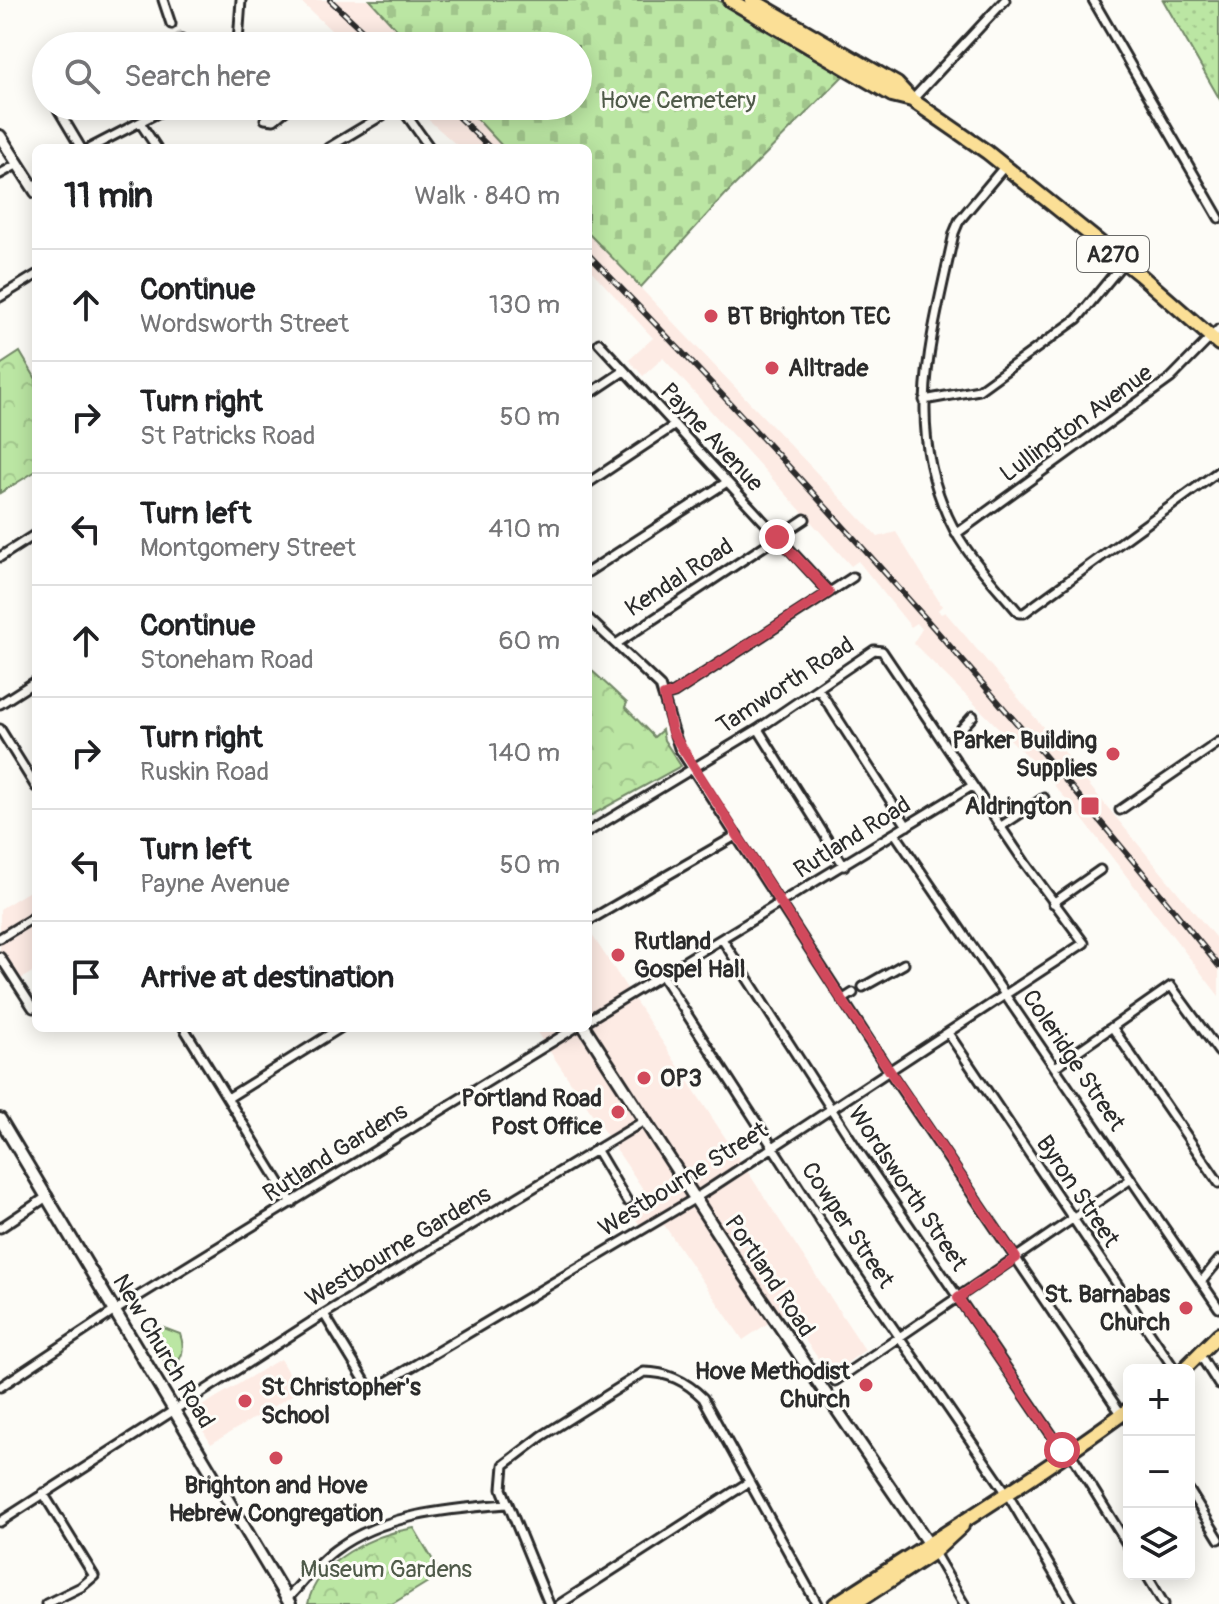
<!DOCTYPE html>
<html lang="en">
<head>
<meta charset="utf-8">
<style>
  body { margin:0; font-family:Pangolin,sans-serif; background:#f2f2f2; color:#202124 }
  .controls { position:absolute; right:24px; bottom:24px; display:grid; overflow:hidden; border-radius:12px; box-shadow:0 4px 20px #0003 }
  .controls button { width:72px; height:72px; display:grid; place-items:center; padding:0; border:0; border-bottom:2px solid #e0e0e0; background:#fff; color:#202124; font:40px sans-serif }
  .stop { position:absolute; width:24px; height:24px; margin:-18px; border:6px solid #d1495b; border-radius:50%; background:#fff }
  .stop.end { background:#d1495b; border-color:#fff; box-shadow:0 2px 8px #0008 }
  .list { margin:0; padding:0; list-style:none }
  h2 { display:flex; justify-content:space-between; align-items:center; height:104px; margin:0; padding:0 32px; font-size:34px }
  h2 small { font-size:26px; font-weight:400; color:#757577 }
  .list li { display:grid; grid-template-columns:52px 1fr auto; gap:24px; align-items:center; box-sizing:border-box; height:112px; padding:0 32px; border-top:2px solid #e0e0e0 }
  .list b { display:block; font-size:30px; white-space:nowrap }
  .list p { margin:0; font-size:26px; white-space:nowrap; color:#757577 }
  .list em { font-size:26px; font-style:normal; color:#757577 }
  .icon { flex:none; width:44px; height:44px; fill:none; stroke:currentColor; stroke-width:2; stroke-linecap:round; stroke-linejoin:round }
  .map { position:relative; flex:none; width:1219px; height:1604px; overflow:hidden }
  .search { position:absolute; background:#fff; box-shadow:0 4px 20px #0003; left:32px; top:32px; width:560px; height:88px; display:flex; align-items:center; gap:20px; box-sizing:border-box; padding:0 28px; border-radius:44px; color:#757577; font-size:30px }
  .panel { position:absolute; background:#fff; box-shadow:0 4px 20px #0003; left:32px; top:144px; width:560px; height:888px; border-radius:12px }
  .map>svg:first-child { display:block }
</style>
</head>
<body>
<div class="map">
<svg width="1219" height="1604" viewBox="0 0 1219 1604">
  <defs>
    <pattern id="forest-crowns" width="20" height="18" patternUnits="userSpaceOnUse" patternTransform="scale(2)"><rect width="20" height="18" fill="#bbe6a3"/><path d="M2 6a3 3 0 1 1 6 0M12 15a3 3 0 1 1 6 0" fill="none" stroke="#a1c58c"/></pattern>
    <pattern id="cemetery-stones" width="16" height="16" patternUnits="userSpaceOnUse" patternTransform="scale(2)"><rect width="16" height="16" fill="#bbe6a3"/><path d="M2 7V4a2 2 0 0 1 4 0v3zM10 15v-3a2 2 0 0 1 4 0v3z" fill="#a1c58c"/></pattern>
    <pattern id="garden-dots" width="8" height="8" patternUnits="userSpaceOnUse" patternTransform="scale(2)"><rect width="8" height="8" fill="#bbe6a3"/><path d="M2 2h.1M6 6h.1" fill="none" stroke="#a1c58c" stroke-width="1.8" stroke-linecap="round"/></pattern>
  </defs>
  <rect width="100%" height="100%" fill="#fdfcf7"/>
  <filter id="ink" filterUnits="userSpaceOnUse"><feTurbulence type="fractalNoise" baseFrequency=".0125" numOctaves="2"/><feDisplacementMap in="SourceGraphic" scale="16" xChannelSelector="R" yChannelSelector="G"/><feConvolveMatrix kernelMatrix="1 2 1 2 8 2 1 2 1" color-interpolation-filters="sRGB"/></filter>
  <g filter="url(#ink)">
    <path fill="#fdebe4" d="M 299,0 L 370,0 L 412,46 L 348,46 Z
      M 413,106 L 465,106 L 504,148 L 460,148 Z
      M 588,233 L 878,537 L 896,532 L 942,606 L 938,610 L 941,614 L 945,612 L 1072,761 L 1070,768 L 1075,768 L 1219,942 L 1219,996 L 1077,812 L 1041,770 L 913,643 L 922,629 L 917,623 L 911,627 L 858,561 L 851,566 L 663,358 L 643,376 L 629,360 L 653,338 L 588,267 Z
      M 36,887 L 36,970 L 14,983 L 0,960 L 0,909 Z
      M 588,929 L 865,1350 L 830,1375 L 785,1312 L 743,1340 L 664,1225 L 646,1235 L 628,1207 L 647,1195 L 534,1028 L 588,1028 Z
      M 280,1359 L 299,1391 L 211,1444 L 192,1412 Z"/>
    <path fill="#bbe6a3" stroke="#738867" stroke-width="2" d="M 156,1325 L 180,1334 C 186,1351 182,1359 170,1371 L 145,1328 Z"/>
    <path fill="url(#forest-crowns)" stroke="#738867" stroke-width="2" d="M 20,352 L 36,379 L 36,471 L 0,493 L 0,365 Z
      M 588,667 L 627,703 L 625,707 L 654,737 L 662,730 L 664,740 L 681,766 L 590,816 Z
      M 414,1528 L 441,1574 L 392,1604 L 308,1604 C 316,1560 375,1534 414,1528 Z"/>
    <path fill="url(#cemetery-stones)" stroke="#738867" stroke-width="2" d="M 370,0 L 717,0 L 844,75 L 725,195 L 641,287 L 588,233 L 588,148 L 504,148 L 465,106 L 578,106 L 578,46 L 412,46 Z"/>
    <path fill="url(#garden-dots)" stroke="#738867" stroke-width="2" d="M 1163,0 L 1219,0 L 1219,98 Z"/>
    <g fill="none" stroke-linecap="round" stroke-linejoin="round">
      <path stroke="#d3d2ce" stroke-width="7" stroke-dasharray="7 3.5" stroke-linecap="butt" d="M 171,24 L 182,40
        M 951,736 L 961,729"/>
      <g stroke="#2b2b2b" stroke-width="13">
        <path id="street" d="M 163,0 L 171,24
          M 1093,0 L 1219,218
          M 182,40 L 187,46
          M 238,42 L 241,0
          M 231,46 L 238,42 L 246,46
          M 912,100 L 1005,0
          M 56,106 L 81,148
          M 400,106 L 430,148
          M 265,119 L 274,120 L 291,106
          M 141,124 L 157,148
          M 90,148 L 171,106
          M 328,148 L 398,106
          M 1004,167 L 959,221 L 954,233 C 932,337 901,431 955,531 C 971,560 997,587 1019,613 L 1024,613 L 1219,471
          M 0,174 L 18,164
          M 0,297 L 36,275
          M 599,343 L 829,592
          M 588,395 L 624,371
          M 924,400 L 979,390 L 1077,319 L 1124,262
          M 588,483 L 675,425
          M 956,534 L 1171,378 L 1219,329
          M 0,557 L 36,534
          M 588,572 L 727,482
          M 588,618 L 660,686 L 679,748 L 889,1071 L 1122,1415
          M 616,644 L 805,519
          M 818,688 L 907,826
          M 664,696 L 674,693 L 853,577
          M 0,704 L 36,681
          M 0,729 L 36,787
          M 758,729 L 844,866
          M 961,729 L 973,716
          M 1120,810 L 1219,742
          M 1000,827 L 1044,798
          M 896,835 L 1219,1308
          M 1053,903 L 1100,870
          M 588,921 L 737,835
          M 0,938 L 36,916
          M 722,939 L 857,1149 L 1062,1450 L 1075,1460 L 1129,1547
          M 0,957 L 33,1008 L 36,1006
          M 661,974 L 834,1242 L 1008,1495 L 1072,1604
          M 863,987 L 904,964
          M 842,1000 L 853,993
          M 588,1020 L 972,786
          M 1112,1027 L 1219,1183
          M 184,1028 L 292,1203
          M 948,1033 L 1175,1370
          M 1055,1067 L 1171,986 L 1219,1052
          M 228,1098 L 340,1028
          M 596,1149 L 627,1201
          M 0,1228 L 48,1196
          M 1201,1282 L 1219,1260
          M 324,1314 L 371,1391 L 694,1199 L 1084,943 L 1025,863 L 882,651 L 874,650 L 758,729 L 588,832
          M 1200,1355 L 1219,1385
          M 835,1381 L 1131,1179
          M 0,1387 L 116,1310 L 575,1028
          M 1189,1490 L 1219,1539
          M 43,1493 L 94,1576 L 81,1587 L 46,1604
          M 0,1522 L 324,1314 L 644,1121
          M 933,1551 L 964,1604
          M 1146,1574 L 1164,1604
          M 287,1599 C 303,1582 316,1564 335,1550 C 383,1514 449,1509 507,1504
          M 549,1604 L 502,1489 L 504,1465 L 542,1436 L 644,1372 C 668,1372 686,1381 703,1398 L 817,1604
          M 560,1604 L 749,1482"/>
      </g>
      <g stroke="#2b2b2b" stroke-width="16">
        <path id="secondary" d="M 0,136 L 36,192
          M 585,1028 L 740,1268 L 928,1543
          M 0,1119 L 290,1604"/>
      </g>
      <g stroke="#2b2b2b" stroke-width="18">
        <path id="primary" d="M 730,0 L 892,95 L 912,100
          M 752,0 L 897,84 L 912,100 L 987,152 L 1139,274 L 1219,344
          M 1183,1370 L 1219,1334
          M 835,1604 C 934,1540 1034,1479 1129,1409
          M 854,1604 L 934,1552 L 962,1526"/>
      </g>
      <use href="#street" stroke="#fdfcf7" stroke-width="7"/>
      <use href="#secondary" stroke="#fdfcf7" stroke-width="10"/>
      <use href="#primary" stroke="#fbdf96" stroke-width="12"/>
      <g stroke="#2b2b2b" stroke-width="6">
        <path id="rail" d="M 330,0 L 379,46
          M 447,106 L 490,148
          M 588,254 C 809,482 1020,719 1219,966"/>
      </g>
      <use href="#rail" stroke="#fdfcf7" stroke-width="3" stroke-dasharray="9" stroke-linecap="butt"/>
    </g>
  </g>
  <g fill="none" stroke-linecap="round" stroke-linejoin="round" filter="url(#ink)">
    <path stroke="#d1495b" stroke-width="10" d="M 777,537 L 829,592 L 674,693 L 664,696 L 672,732 L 842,1000 L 1016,1258 L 958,1298 L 1062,1450"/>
  </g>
  <g fill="#d1495b" stroke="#fdfcf7" stroke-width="3">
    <circle cx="711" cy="316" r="8"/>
    <circle cx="772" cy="368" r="8"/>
    <circle cx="1113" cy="754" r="8"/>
    <rect x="1080" y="796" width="20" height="20" rx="4"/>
    <circle cx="618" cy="955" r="8"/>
    <circle cx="644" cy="1078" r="8"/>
    <circle cx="618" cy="1112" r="8"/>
    <circle cx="1186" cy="1308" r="8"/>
    <circle cx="866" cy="1385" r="8"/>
    <circle cx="245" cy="1401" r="8"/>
    <circle cx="276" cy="1458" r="8"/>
  </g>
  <g text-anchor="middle" stroke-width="6" stroke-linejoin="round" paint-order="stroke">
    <rect fill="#fdfcf7" stroke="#6a6a68" stroke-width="2" x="1077" y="236" width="72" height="36" rx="6"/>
    <g font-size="22" font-weight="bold" fill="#2b2b2b">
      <text x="1113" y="262">A270</text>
    </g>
    <g font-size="24" fill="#4f5a49" stroke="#fdfcf7">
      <text x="678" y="108">Hove Cemetery</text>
      <text x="386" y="1577">Museum Gardens</text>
    </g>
    <g font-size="24" font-weight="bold" fill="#2b2b2b" stroke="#fdfcf7" text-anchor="start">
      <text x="727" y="324">BT Brighton TEC</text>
      <text x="788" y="376">Alltrade</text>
      <text x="1097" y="748" text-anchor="end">Parker Building<tspan x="1097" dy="28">Supplies</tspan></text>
      <text x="1072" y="814" text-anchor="end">Aldrington</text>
      <text x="634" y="949">Rutland<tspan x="634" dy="28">Gospel Hall</tspan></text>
      <text x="660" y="1086">OP3</text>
      <text x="602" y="1106" text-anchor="end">Portland Road<tspan x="602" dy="28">Post Office</tspan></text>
      <text x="1170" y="1302" text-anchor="end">St. Barnabas<tspan x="1170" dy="28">Church</tspan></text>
      <text x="850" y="1379" text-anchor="end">Hove Methodist<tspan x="850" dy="28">Church</tspan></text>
      <text x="261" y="1395">St Christopher's<tspan x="261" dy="28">School</tspan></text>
      <text x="276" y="1493" text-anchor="middle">Brighton and Hove<tspan x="276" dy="28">Hebrew Congregation</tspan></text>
    </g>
    <g font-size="24" fill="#2b2b2b" stroke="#fdfcf7">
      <text transform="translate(1076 423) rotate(-36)" y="8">Lullington Avenue</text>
      <text transform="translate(712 437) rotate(47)" y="8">Payne Avenue</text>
      <text transform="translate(679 577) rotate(-33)" y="8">Kendal Road</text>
      <text transform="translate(785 685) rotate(-33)" y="8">Tamworth Road</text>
      <text transform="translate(852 837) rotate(-32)" y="8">Rutland Road</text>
      <text transform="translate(1074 1060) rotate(56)" y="8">Coleridge Street</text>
      <text transform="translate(335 1152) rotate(-32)" y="8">Rutland Gardens</text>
      <text transform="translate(683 1179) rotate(-32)" y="8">Westbourne Street</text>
      <text transform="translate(908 1188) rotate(56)" y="8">Wordsworth Street</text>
      <text transform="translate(1078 1191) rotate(56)" y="8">Byron Street</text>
      <text transform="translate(848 1225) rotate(56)" y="8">Cowper Street</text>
      <text transform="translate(398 1246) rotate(-31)" y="8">Westbourne Gardens</text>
      <text transform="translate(770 1276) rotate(56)" y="8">Portland Road</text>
      <text transform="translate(164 1351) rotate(59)" y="8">New Church Road</text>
    </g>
  </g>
</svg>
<div class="controls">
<button>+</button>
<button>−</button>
<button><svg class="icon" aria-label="layers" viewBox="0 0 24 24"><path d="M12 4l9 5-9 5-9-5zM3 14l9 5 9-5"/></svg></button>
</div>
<div class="stop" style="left:1062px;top:1450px"></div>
<div class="stop end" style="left:777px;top:537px"></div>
<div class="search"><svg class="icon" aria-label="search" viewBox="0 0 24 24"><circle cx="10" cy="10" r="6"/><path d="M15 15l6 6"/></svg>Search here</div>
<section class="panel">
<h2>11 min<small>Walk · 840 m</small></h2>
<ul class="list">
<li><svg class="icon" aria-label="ahead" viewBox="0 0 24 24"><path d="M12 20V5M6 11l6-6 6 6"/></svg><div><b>Continue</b><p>Wordsworth Street</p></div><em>130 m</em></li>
<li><svg class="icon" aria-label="right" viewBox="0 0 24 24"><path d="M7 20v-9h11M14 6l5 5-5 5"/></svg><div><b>Turn right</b><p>St Patricks Road</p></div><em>50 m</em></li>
<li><svg class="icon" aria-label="left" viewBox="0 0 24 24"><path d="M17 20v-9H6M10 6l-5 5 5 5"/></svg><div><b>Turn left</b><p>Montgomery Street</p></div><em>410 m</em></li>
<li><svg class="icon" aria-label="ahead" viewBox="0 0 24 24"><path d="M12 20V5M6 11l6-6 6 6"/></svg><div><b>Continue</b><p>Stoneham Road</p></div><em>60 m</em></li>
<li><svg class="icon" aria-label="right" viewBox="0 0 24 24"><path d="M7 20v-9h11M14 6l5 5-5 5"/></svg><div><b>Turn right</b><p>Ruskin Road</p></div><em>140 m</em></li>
<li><svg class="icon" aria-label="left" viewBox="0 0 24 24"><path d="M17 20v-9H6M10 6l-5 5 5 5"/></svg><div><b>Turn left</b><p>Payne Avenue</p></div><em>50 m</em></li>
<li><svg class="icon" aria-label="arrive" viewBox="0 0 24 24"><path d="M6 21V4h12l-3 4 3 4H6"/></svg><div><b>Arrive at destination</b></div></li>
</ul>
</section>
</div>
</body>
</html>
